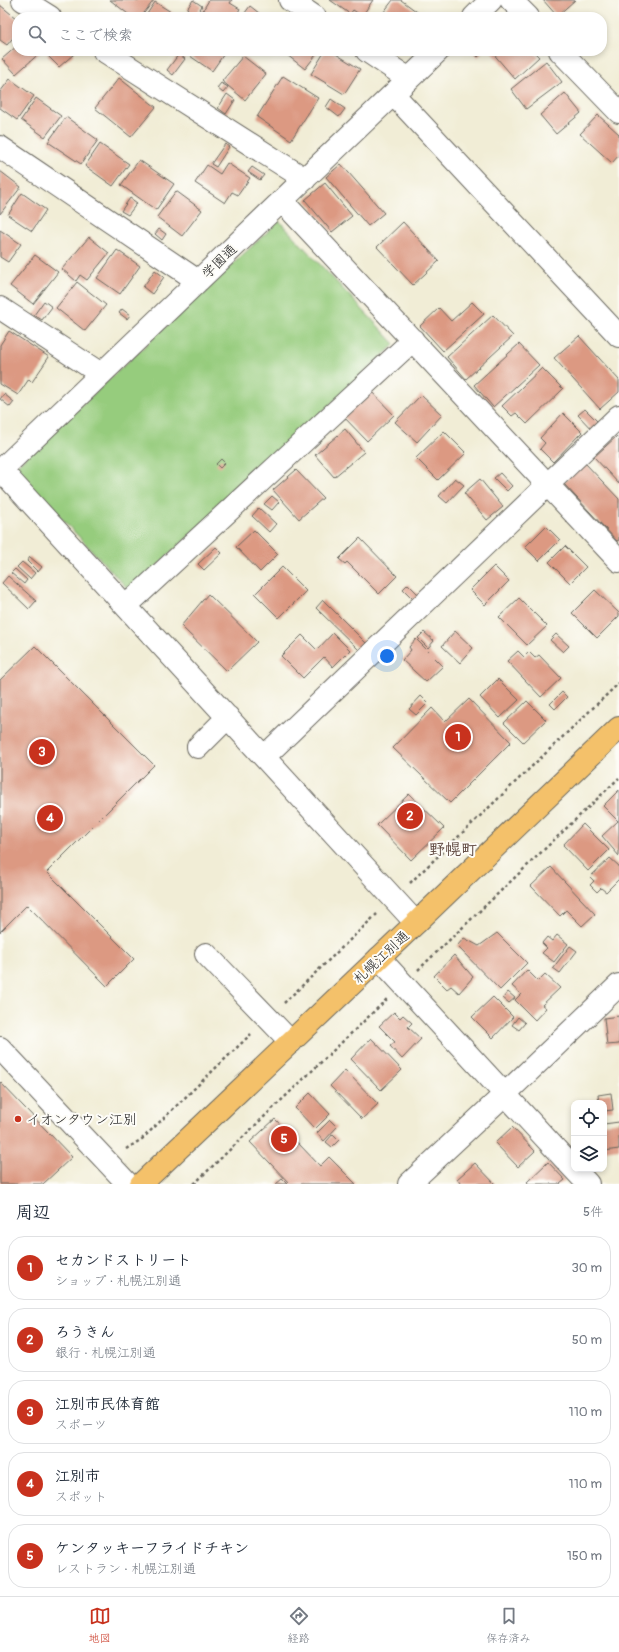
<!DOCTYPE html>
<html lang="ja">
<head>
<meta charset="utf-8">
<style>
  body { margin:0; font-family:Pangolin,"Klee One",sans-serif; background:#f6f6f7; color:#1f2937 }
  .controls { position:absolute; right:12px; bottom:12px; display:grid; overflow:hidden; border-radius:8px; box-shadow:0 2px 6px #0003 }
  .controls button { width:36px; height:36px; display:grid; place-items:center; padding:0; border:0; border-bottom:1px solid #e0e1e3; background:#fff; color:#1f2937; font:20px sans-serif }
  .you { position:absolute; left:387px; top:656px; width:14px; height:14px; margin:-10px; border:3px solid #fff; border-radius:50%; background:#1a73e8; box-shadow:0 0 0 6px #1a73e833 }
  .badge { display:grid; place-items:center; width:26px; height:26px; border-radius:50%; background:#c8321e; color:#fff; font-size:13px; font-weight:700 }
  .pin { position:absolute; translate:-50% -50%; border:2px solid #fff; box-shadow:0 1px 4px #0006 }
  .list { margin:0; padding:0; list-style:none }
  h2 { display:flex; justify-content:space-between; align-items:center; height:52px; margin:0; padding:0 16px; font-size:17px }
  h2 small { font-size:13px; font-weight:400; color:#747a83 }
  .list li { display:grid; grid-template-columns:26px 1fr auto; gap:12px; align-items:center; box-sizing:border-box; height:64px; margin:0 8px 8px; padding:0 8px; border:1px solid #e0e1e3; border-radius:16px }
  .list b { display:block; font-size:15px; white-space:nowrap }
  .list p { margin:0; font-size:13px; white-space:nowrap; color:#747a83 }
  .list em { font-size:13px; font-style:normal; color:#747a83 }
  .icon { flex:none; width:22px; height:22px; fill:none; stroke:currentColor; stroke-width:2; stroke-linecap:round; stroke-linejoin:round }
  .map { position:relative; flex:none; width:619px; height:1184px; overflow:hidden }
  .search { position:absolute; background:#fff; box-shadow:0 2px 6px #0003; left:12px; right:12px; top:12px; height:44px; display:flex; align-items:center; gap:10px; box-sizing:border-box; padding:0 14px; border-radius:16px; color:#747a83; font-size:15px }
  .sheet { height:412px; background:#fff }
  nav { display:flex; justify-content:space-around; align-items:center; box-sizing:border-box; height:56px; border-top:1px solid #e0e1e3; background:#fff; font-size:11px; color:#747a83 }
  nav a { display:grid; justify-items:center; gap:2px }
  nav .on { color:#c8321e }
  .map>svg:first-child { display:block }
</style>
</head>
<body>
<div class="map">
<svg width="619" height="1184" viewBox="0 0 619 1184">
  <rect width="100%" height="100%" fill="#fdfcf7"/>
  <filter id="ink" filterUnits="userSpaceOnUse"><feTurbulence type="fractalNoise" baseFrequency=".025" numOctaves="2"/><feDisplacementMap in="SourceGraphic" scale="8" xChannelSelector="R" yChannelSelector="G"/><feConvolveMatrix kernelMatrix="1 2 1 2 8 2 1 2 1" color-interpolation-filters="sRGB"/></filter>
  <filter id="wash" filterUnits="userSpaceOnUse"><feTurbulence type="fractalNoise" baseFrequency=".012" numOctaves="4" result="noise"/><feDisplacementMap in="SourceGraphic" scale="16" xChannelSelector="R" yChannelSelector="G"/><feGaussianBlur stdDeviation="0.9" result="paint"/><feColorMatrix in="noise" values="0 0 0 0 0 0 0 0 0 0 0 0 0 0 0 0 0 1.4 0 .05"/><feComposite in="paint" operator="in"/></filter>
  <g filter="url(#wash)">
    <rect width="100%" height="100%" fill="#f1edd6"/>
    <path fill="#96cc7d" stroke="#59744c" d="M 279,221 L 395,344 L 130,591 L 14,468 Z"/>
    <g id="blocks">
      <path fill="#dc9982" d="M 110,0 L 154,0 L 141,17 L 132,17 Z
        M 193,0 L 202,6 L 196,15 L 187,9 Z
        M 209,0 L 232,0 L 230,3 L 240,9 L 235,17 L 199,17 Z
        M 330,0 L 373,0 L 362,16 L 353,10 L 350,14 Z
        M 393,0 L 401,0 L 424,17 L 380,17 Z
        M 543,0 L 575,0 L 557,16 Z
        M 155,2 L 179,17 L 145,17 Z
        M 0,5 L 17,19 L 17,33 L 7,45 L 0,40 Z
        M 250,6 L 264,17 L 242,17 Z
        M 17,46 L 17,51 L 42,51 L 16,74 L 2,59 Z
        M 52,51 L 71,51 L 74,54 L 59,67 L 47,55 Z
        M 194,51 L 226,51 L 212,71 L 190,56 Z
        M 282,51 L 319,51 L 305,69 Z
        M 325,51 L 331,51 L 360,69 L 344,94 L 311,74 Z
        M 472,51 L 480,51 L 482,53 L 478,57 Z
        M 491,51 L 533,51 L 539,57 L 515,79 Z
        M 179,54 L 185,59 L 173,75 L 167,70 Z
        M 243,56 L 266,74 L 245,100 L 222,81 Z
        M 546,61 L 562,82 L 526,109 L 511,89 Z
        M 283,76 L 318,98 L 291,140 L 257,117 Z
        M 119,78 L 156,107 L 131,137 L 95,108 Z
        M 10,79 L 34,96 L 17,120 L 0,108 L 0,92 Z
        M 221,83 L 228,87 L 223,93 L 217,88 Z
        M 565,93 L 581,113 L 556,134 L 540,115 Z
        M 227,94 L 235,100 L 226,114 L 218,108 Z
        M 36,98 L 61,116 L 45,137 L 21,120 Z
        M 331,99 L 345,109 L 339,117 L 326,107 Z
        M 598,115 L 619,134 L 619,155 L 612,163 L 580,134 Z
        M 66,117 L 98,140 L 81,164 L 48,142 Z
        M 100,144 L 129,164 L 113,186 L 85,166 Z
        M 225,144 L 229,147 L 216,167 L 211,164 Z
        M 139,160 L 174,184 L 156,210 L 121,185 Z
        M 227,163 L 250,178 L 238,195 L 232,192 L 225,203 L 195,183 L 207,165 L 220,174 Z
        M 341,164 L 384,213 L 368,226 L 326,177 Z
        M 252,167 L 264,175 L 260,180 L 248,172 Z
        M 0,171 L 21,187 L 0,214 Z
        M 325,183 L 352,216 L 332,232 L 305,200 Z
        M 176,191 L 202,210 L 182,236 L 157,217 Z
        M 22,193 L 46,210 L 32,231 L 8,215 Z
        M 130,198 L 137,203 L 128,215 L 121,211 Z
        M 403,222 L 439,261 L 413,285 L 377,247 Z
        M 159,229 L 166,234 L 162,240 L 155,234 Z
        M 0,230 L 21,244 L 8,262 L 0,257 Z
        M 89,237 L 109,253 L 87,280 L 80,275 L 76,281 L 62,269 Z
        M 117,250 L 140,266 L 120,294 L 97,278 Z
        M 35,255 L 58,272 L 33,304 L 10,286 Z
        M 155,270 L 164,277 L 152,294 L 143,287 Z
        M 77,282 L 106,305 L 85,331 L 56,308 Z
        M 44,301 L 52,307 L 42,320 L 34,315 Z
        M 472,302 L 484,314 L 443,351 L 420,326 L 439,308 L 451,321 Z
        M 122,309 L 130,315 L 127,319 L 119,313 Z
        M 493,315 L 513,336 L 466,379 L 447,357 Z
        M 9,331 L 49,357 L 32,382 L 29,379 L 18,395 L 0,384 L 0,345 Z
        M 579,336 L 619,380 L 619,392 L 600,409 L 554,358 Z
        M 519,344 L 539,365 L 493,407 L 474,385 Z
        M 542,368 L 563,389 L 527,424 L 516,413 L 512,416 L 502,406 Z
        M 368,388 L 394,415 L 367,441 L 341,414 Z
        M 4,394 L 14,402 L 10,407 L 0,399 Z
        M 421,395 L 442,415 L 417,442 L 395,422 Z
        M 585,409 L 601,425 L 594,432 L 578,415 Z
        M 563,413 L 582,432 L 553,462 L 540,449 L 545,443 L 540,438 Z
        M 345,429 L 364,452 L 334,477 L 315,455 Z
        M 444,431 L 466,453 L 438,480 L 416,458 Z
        M 617,436 L 619,438 L 619,484 L 594,457 Z
        M 221,459 L 225,463 L 220,468 L 216,464 Z
        M 585,463 L 619,499 L 619,540 L 617,541 L 563,483 Z
        M 296,470 L 323,498 L 299,519 L 273,490 Z
        M 500,473 L 512,486 L 507,491 L 494,478 Z
        M 455,478 L 464,485 L 447,503 L 439,496 Z
        M 480,479 L 503,507 L 487,520 L 464,493 Z
        M 272,496 L 279,502 L 272,510 L 264,504 Z
        M 259,508 L 276,524 L 269,532 L 252,516 Z
        M 546,526 L 560,540 L 539,561 L 525,547 Z
        M 254,530 L 278,554 L 260,572 L 236,547 Z
        M 360,538 L 397,576 L 379,594 L 347,562 L 345,564 L 339,559 Z
        M 565,546 L 586,567 L 570,583 L 549,562 Z
        M 216,547 L 222,553 L 204,570 L 198,564 Z
        M 30,557 L 42,567 L 38,572 L 27,561 Z
        M 22,562 L 35,573 L 30,579 L 17,567 Z
        M 494,566 L 509,581 L 485,605 L 470,590 Z
        M 282,567 L 306,591 L 279,618 L 255,594 Z
        M 15,569 L 27,580 L 24,584 L 11,573 Z
        M 8,576 L 36,601 L 29,609 L 2,583 Z
        M 408,584 L 420,596 L 415,601 L 403,589 Z
        M 595,590 L 619,613 L 619,616 L 597,638 L 572,613 Z
        M 208,594 L 257,642 L 227,671 L 181,626 Z
        M 519,598 L 547,626 L 527,645 L 499,617 Z
        M 323,600 L 366,643 L 359,650 L 316,608 Z
        M 455,631 L 473,648 L 460,663 L 442,646 Z
        M 424,632 L 434,641 L 428,648 L 418,638 Z
        M 333,633 L 350,650 L 333,667 L 324,657 L 303,678 L 281,656 L 302,635 L 317,650 Z
        M 556,634 L 569,646 L 563,652 L 550,640 Z
        M 416,639 L 443,666 L 426,682 L 402,660 L 411,650 L 409,647 Z
        M 35,646 L 154,765 L 47,872 L 134,959 L 107,986 L 27,905 L 0,932 L 0,680 Z
        M 518,651 L 524,657 L 529,652 L 535,658 L 539,655 L 561,678 L 541,697 L 507,661 Z
        M 498,679 L 519,700 L 500,718 L 480,697 Z
        M 562,692 L 567,697 L 555,709 L 550,704 Z
        M 421,696 L 428,703 L 416,715 L 409,709 Z
        M 469,699 L 511,742 L 450,803 L 393,748 L 432,708 L 445,722 Z
        M 527,701 L 546,720 L 523,742 L 504,723 Z
        M 619,790 L 619,856 L 602,836 L 618,821 L 603,806 Z
        M 409,794 L 444,828 L 411,860 L 377,825 Z
        M 583,824 L 609,850 L 588,871 L 563,845 Z
        M 610,858 L 619,866 L 619,879 L 606,892 L 601,888 L 597,892 L 590,885 L 594,881 L 590,877 Z
        M 551,867 L 595,914 L 582,926 L 566,910 L 560,916 L 531,886 Z
        M 497,933 L 527,963 L 500,990 L 457,946 L 464,938 L 479,946 Z
        M 557,935 L 568,944 L 554,962 L 542,953 L 547,948 L 542,943 L 547,937 L 552,941 Z
        M 570,946 L 577,951 L 560,973 L 553,968 Z
        M 454,955 L 473,977 L 459,993 L 451,986 L 447,989 L 434,976 Z
        M 527,970 L 538,981 L 545,974 L 560,988 L 542,1005 L 546,1008 L 535,1020 L 515,1000 L 521,994 L 512,986 Z
        M 508,992 L 515,998 L 509,1003 L 503,998 Z
        M 493,997 L 513,1017 L 493,1038 L 472,1017 Z
        M 394,1012 L 400,1018 L 403,1015 L 412,1023 L 408,1027 L 421,1039 L 402,1059 L 390,1046 L 395,1042 L 379,1026 Z
        M 619,1016 L 619,1044 L 607,1045 L 604,1018 Z
        M 518,1017 L 525,1023 L 519,1030 L 512,1025 Z
        M 371,1038 L 402,1070 L 381,1090 L 351,1059 Z
        M 345,1070 L 378,1104 L 362,1119 L 330,1086 Z
        M 0,1082 L 72,1157 L 43,1184 L 0,1184 Z
        M 310,1093 L 330,1114 L 315,1129 L 295,1108 Z
        M 611,1093 L 613,1110 L 604,1111 L 604,1103 L 599,1103 L 598,1095 Z
        M 275,1119 L 320,1166 L 329,1157 L 356,1184 L 290,1184 L 250,1142 Z
        M 330,1120 L 337,1127 L 324,1141 L 317,1133 Z
        M 619,1122 L 619,1149 L 604,1151 L 604,1124 Z
        M 512,1127 L 535,1151 L 518,1167 L 495,1143 Z
        M 333,1134 L 339,1140 L 332,1147 L 326,1142 Z
        M 548,1162 L 565,1180 L 560,1184 L 529,1184 L 527,1182 Z
        M 475,1163 L 495,1184 L 461,1184 L 457,1179 Z
        M 282,1179 L 287,1184 L 276,1184 Z"/>
    </g>
  </g>
  <g filter="url(#ink)">
    <use href="#blocks" fill-opacity="0" stroke="#67655d" stroke-width="1"/>
    <g fill="none" stroke-linecap="round" stroke-linejoin="round">
      <g stroke="#67655d" stroke-width="24">
        <path id="minor" d="M 23,0 L 50,17
          M 290,0 L 315,17
          M 511,0 L 528,17
          M 474,17 L 491,0
          M 104,51 L 305,179
          M 367,51 L 409,79
          M 560,51 L 619,112
          M 393,94 L 619,336
          M 0,147 L 198,281
          M 282,201 L 619,561
          M 0,308 L 101,374
          M 0,469 L 416,923
          M 0,471 L 438,51
          M 126,606 L 413,340
          M 198,747 L 228,717
          M 264,757 L 619,416
          M 206,954 L 291,1042
          M 379,958 L 574,1169
          M 0,1048 L 128,1184
          M 574,1169 L 588,1184
          M 409,1184 L 505,1094 L 619,985"/>
      </g>
      <g stroke="#67655d" stroke-width="24">
        <path id="highway" d="M 141,1184 L 416,923 L 619,728"/>
      </g>
      <path stroke="#67655d" stroke-width="2.5" stroke-dasharray="3 3" stroke-linecap="butt" d="M 410,883 L 619,683
        M 418,970 L 619,778
        M 284,1003 L 377,914
        M 126,1149 L 142,1139 L 251,1034
        M 194,1184 L 387,999"/>
      <use href="#minor" stroke="#fff" stroke-width="22"/>
      <use href="#highway" stroke="#f4c16a" stroke-width="22"/>
    </g>
  </g>
  <circle fill="#c8321e" stroke="#fdfcf7" stroke-width="1.5" cx="18" cy="1119" r="4"/>
  <g text-anchor="middle" stroke-width="4" stroke-linejoin="round" paint-order="stroke">
    <g font-size="14" fill="#1c1c1c" stroke="#fdfcf7">
      <text transform="translate(219 261) rotate(-44)" y="5">学園通</text>
      <text transform="translate(381 957) rotate(-43)" y="5">札幌江別通</text>
    </g>
    <g font-size="14" fill="#1c1c1c" stroke="#fdfcf7" text-anchor="start">
      <text x="26" y="1124">イオンタウン江別</text>
    </g>
    <g font-size="16" font-weight="bold" fill="#5f4840" stroke="#fdfcf7">
      <text x="453" y="855">野幌町</text>
    </g>
  </g>
</svg>
<div class="controls">
<button><svg class="icon" aria-label="locate" viewBox="0 0 24 24"><circle cx="12" cy="12" r="6"/><path d="M12 2v4M12 18v4M2 12h4M18 12h4"/></svg></button>
<button><svg class="icon" aria-label="layers" viewBox="0 0 24 24"><path d="M12 4l9 5-9 5-9-5zM3 14l9 5 9-5"/></svg></button>
</div>
<div class="you"></div>
<div class="pin badge" style="left:458px;top:737px">1</div>
<div class="pin badge" style="left:410px;top:816px">2</div>
<div class="pin badge" style="left:42px;top:752px">3</div>
<div class="pin badge" style="left:50px;top:818px">4</div>
<div class="pin badge" style="left:284px;top:1139px">5</div>
<div class="search"><svg class="icon" aria-label="search" viewBox="0 0 24 24"><circle cx="10" cy="10" r="6"/><path d="M15 15l6 6"/></svg>ここで検索</div>
</div>
<section class="sheet">
<h2>周辺<small>5件</small></h2>
<ul class="list">
<li><span class="badge">1</span><div><b>セカンドストリート</b><p>ショップ · 札幌江別通</p></div><em>30 m</em></li>
<li><span class="badge">2</span><div><b>ろうきん</b><p>銀行 · 札幌江別通</p></div><em>50 m</em></li>
<li><span class="badge">3</span><div><b>江別市民体育館</b><p>スポーツ</p></div><em>110 m</em></li>
<li><span class="badge">4</span><div><b>江別市</b><p>スポット</p></div><em>110 m</em></li>
<li><span class="badge">5</span><div><b>ケンタッキーフライドチキン</b><p>レストラン · 札幌江別通</p></div><em>150 m</em></li>
</ul>
</section>
<nav>
<a class="on"><svg class="icon" aria-label="map" viewBox="0 0 24 24"><path d="M3 6l6-2 6 2 6-2v14l-6 2-6-2-6 2zM9 4v14M15 6v14"/></svg>地図</a>
<a><svg class="icon" aria-label="directions" viewBox="0 0 24 24"><path d="M12 3l9 9-9 9-9-9zM9 14v-3h6M13 9l2 2-2 2"/></svg>経路</a>
<a><svg class="icon" aria-label="saved" viewBox="0 0 24 24"><path d="M7 4h10v16l-5-4-5 4z"/></svg>保存済み</a>
</nav>
</body>
</html>
